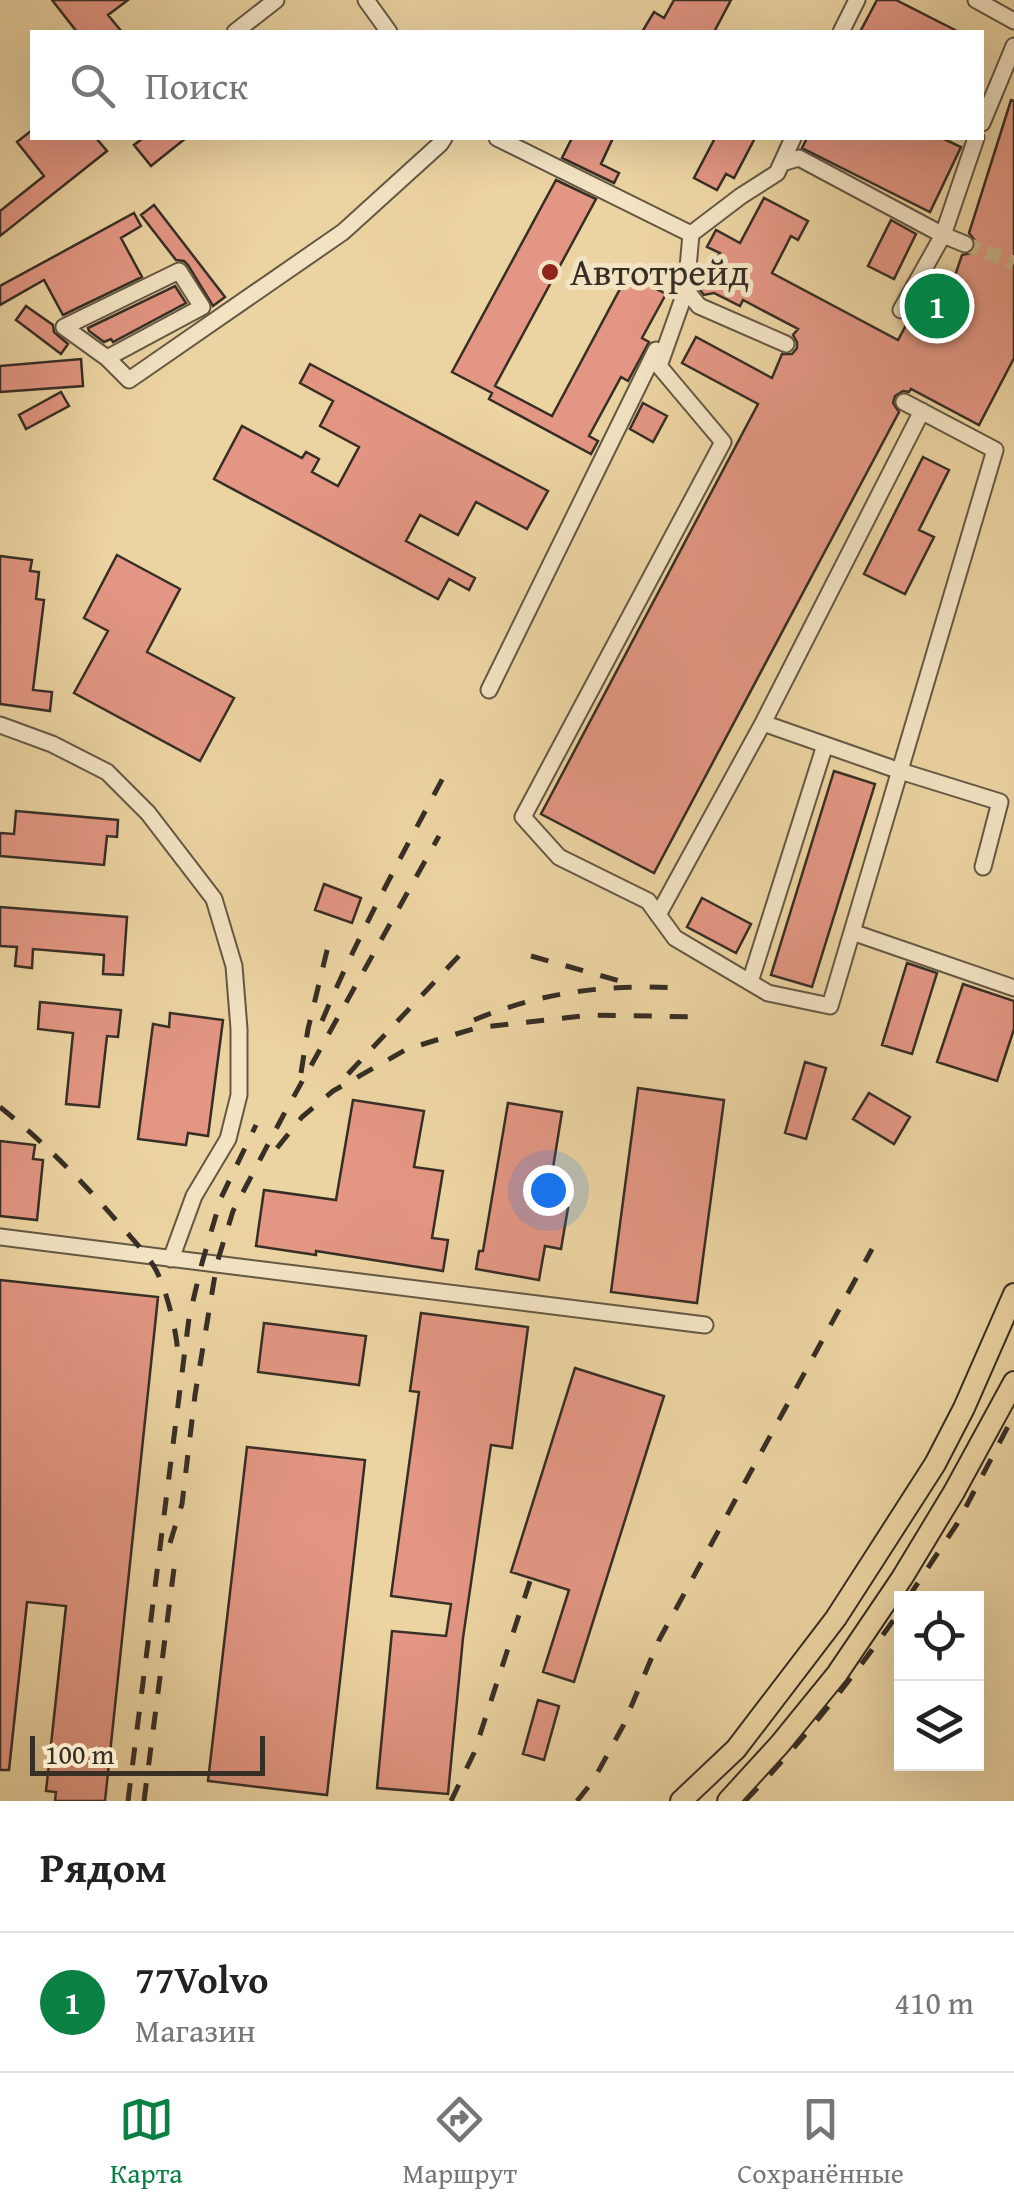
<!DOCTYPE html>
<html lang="ru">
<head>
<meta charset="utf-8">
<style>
  body { margin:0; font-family:"Gentium Book Plus",serif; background:#f6f6f6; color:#222 }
  .controls { position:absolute; right:30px; bottom:30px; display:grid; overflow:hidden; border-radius:0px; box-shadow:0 10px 40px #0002 }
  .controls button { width:90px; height:90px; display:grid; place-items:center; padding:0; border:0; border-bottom:2px solid #e0e0e0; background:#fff; color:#222; font:50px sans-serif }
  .scale { position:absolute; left:30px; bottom:25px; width:235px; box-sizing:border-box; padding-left:10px; border:5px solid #372e25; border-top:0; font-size:28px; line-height:35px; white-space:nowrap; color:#372e25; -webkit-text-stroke:8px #f3e3c3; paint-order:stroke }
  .you { position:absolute; left:548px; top:1190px; width:35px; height:35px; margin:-25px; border:8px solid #fff; border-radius:50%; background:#1a73e8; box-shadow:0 0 0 15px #1a73e833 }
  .badge { display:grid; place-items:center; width:65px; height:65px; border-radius:50%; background:#0b8043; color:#fff; font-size:32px; font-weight:700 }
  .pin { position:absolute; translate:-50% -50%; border:5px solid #fff; box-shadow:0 2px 10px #0006 }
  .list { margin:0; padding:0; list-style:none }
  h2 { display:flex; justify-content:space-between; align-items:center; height:130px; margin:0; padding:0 40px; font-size:42px }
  h2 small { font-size:32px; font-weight:400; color:#767676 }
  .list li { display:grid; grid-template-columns:65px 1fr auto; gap:30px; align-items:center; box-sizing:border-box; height:140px; padding:0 40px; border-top:2px solid #e0e0e0 }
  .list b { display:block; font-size:38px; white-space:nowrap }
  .list p { margin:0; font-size:32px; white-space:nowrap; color:#767676 }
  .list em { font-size:32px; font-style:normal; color:#767676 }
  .icon { flex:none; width:55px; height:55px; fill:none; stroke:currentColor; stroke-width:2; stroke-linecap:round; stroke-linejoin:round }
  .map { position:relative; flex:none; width:1014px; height:1801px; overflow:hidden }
  .search { position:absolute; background:#fff; box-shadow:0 10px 40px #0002; left:30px; right:30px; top:30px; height:110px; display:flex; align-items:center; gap:25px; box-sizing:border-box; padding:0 35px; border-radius:0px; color:#767676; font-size:38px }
  .sheet { height:270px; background:#fff }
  nav { display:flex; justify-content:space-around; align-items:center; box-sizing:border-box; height:140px; border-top:2px solid #e0e0e0; background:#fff; font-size:28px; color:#767676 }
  nav a { display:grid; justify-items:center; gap:5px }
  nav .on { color:#0b8043 }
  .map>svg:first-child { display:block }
</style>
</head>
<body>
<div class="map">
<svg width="1014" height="1801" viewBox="0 0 1014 1801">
  <rect width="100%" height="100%" fill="#ecd4a2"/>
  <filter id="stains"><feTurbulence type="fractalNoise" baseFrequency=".002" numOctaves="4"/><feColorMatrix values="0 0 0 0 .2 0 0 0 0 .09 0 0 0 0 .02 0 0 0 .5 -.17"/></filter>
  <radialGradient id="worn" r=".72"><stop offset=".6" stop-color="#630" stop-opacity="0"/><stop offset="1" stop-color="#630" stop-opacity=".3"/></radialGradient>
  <path fill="#e39683" stroke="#372e25" stroke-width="2.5" d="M 52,0 L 128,0 L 108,15 L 122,32 L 77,32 Z
    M 674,0 L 731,0 L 714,32 L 642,32 L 654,12 L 664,18 Z
    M 877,0 L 896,0 L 959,32 L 860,32 Z
    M 1011,100 L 1014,101 L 1014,358 L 979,425 L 911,389 L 909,392 L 903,391 L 895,396 L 893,403 L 899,412 L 654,873 L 541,814 L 758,404 L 682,363 L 696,337 L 772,378 L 782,354 L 792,354 L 797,348 L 797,342 L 793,335 L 798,329 L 743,300 L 740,306 L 714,293 L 704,295 L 700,290 L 720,253 L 707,247 L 716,230 L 740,243 L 764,198 L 808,221 L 798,240 L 791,236 L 772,273 L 898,340 L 926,288 L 947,299 L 962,255 L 971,253 L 975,249 L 976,242 L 969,233 Z
    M 32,130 L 32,138 L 96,138 L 107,151 L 0,236 L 0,211 L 44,176 L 17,142 Z
    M 143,138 L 186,138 L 151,166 L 134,145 Z
    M 572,138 L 613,138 L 601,164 L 619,173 L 614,183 L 562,158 Z
    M 715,138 L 755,138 L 734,178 L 726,174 L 717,190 L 694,178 Z
    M 807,138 L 942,138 L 961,147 L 930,212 L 802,148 Z
    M 556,180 L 596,199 L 495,386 L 552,416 L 628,274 L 666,294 L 642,338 L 649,342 L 628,381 L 621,377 L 589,436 L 598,441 L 591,454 L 489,399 L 492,393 L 452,372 Z
    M 154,205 L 225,297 L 213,306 L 188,265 L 184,261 L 176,260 L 141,215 Z
    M 134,213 L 141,226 L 121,238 L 142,277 L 63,315 L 44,280 L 0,305 L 0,286 Z
    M 891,220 L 916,234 L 894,279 L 868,266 Z
    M 175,286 L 186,303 L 113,342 L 111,339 L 104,342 L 89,331 L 88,328 Z
    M 26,306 L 53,325 L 54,332 L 68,344 L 61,354 L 16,320 Z
    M 81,359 L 83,386 L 0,392 L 0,366 Z
    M 310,364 L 548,491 L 527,529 L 476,502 L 458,535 L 420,515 L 406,541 L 475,578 L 469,590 L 449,579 L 438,599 L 214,479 L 242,426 L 302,458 L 306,452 L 319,459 L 312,472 L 338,486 L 359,447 L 320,426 L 333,401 L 300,383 Z
    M 61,392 L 69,406 L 26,429 L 19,415 Z
    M 643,403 L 667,416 L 653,442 L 630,429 Z
    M 923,457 L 949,470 L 919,530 L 934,537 L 905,594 L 864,574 Z
    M 117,555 L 180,589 L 147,652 L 234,698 L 200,761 L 74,693 L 108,631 L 84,618 Z
    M 0,556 L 32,560 L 30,571 L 39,572 L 36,599 L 44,600 L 33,690 L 52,692 L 50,711 L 0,704 Z
    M 834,771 L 875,784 L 812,987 L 771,975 Z
    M 16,811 L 118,820 L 117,837 L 107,836 L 104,865 L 0,856 L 0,833 L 14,834 Z
    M 324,884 L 361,898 L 352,923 L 315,910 Z
    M 702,898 L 751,924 L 736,953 L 687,927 Z
    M 0,907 L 127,917 L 123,975 L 103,974 L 104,955 L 33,949 L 32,968 L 15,966 L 17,947 L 0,946 Z
    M 907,963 L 937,973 L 912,1054 L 882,1045 Z
    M 963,984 L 1014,1001 L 1014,1029 L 997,1081 L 937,1062 Z
    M 40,1002 L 121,1010 L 118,1037 L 107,1036 L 99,1107 L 66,1104 L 73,1033 L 38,1029 Z
    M 170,1013 L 223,1020 L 208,1136 L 188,1133 L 186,1145 L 138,1139 L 153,1024 L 169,1027 Z
    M 805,1062 L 826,1068 L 806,1139 L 785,1133 Z
    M 638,1088 L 724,1100 L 697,1303 L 611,1292 Z
    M 869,1093 L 910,1117 L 894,1144 L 853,1119 Z
    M 353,1100 L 424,1111 L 414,1167 L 443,1171 L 432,1238 L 448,1240 L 443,1271 L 316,1251 L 316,1255 L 256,1246 L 264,1190 L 336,1200 Z
    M 508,1103 L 562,1112 L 547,1205 L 568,1208 L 561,1249 L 545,1246 L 539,1280 L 476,1269 L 479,1251 L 483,1251 Z
    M 0,1141 L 35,1145 L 33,1159 L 43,1160 L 37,1220 L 0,1216 Z
    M 0,1280 L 158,1297 L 105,1801 L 55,1801 L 56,1792 L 46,1791 L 66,1606 L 27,1602 L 9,1770 L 0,1770 Z
    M 421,1313 L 528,1327 L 512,1448 L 491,1445 L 463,1638 L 448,1794 L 377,1788 L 392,1631 L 446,1636 L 451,1604 L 391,1596 L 419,1392 L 410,1391 Z
    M 264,1323 L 366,1336 L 359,1385 L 258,1372 Z
    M 575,1368 L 664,1396 L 574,1682 L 543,1672 L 569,1590 L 511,1572 Z
    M 247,1447 L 365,1460 L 327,1795 L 208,1781 Z
    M 538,1700 L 559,1706 L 544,1760 L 523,1754 Z"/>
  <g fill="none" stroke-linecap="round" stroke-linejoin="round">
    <path stroke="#c8b389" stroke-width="15" stroke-dasharray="15 8" stroke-linecap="butt" d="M 965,244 L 1014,263"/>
    <g stroke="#645844" stroke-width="19">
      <path id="minor" d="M 366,0 L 389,32
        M 976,0 L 1014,21
        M 235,32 L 276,0
        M 841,32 L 857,0
        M 982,123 L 1014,46
        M 497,138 L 691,234 L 686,290 L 682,298
        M 782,163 L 799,158 L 943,235 L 976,138
        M 691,234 L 741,196 L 777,173 L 793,138
        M 686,290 L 659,366 L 723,442 L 523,817 L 559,857 L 648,901 L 675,938 L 768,993 L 830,1006 L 995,450 L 904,402
        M 686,290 L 699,306 L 786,344
        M 901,310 L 943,235 L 965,244
        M 107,358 L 202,307 L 179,271 L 64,327 L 107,358 L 129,380 L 343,232 L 440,144 L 444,138
        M 489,690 L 656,350
        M 763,723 L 900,771 L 1000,802 L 983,867
        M 0,725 L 52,744 L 107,772 L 148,813 L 214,899 L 234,966 L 239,1029 L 239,1095 L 228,1139 L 194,1196 L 171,1259
        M 658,915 L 763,723 L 922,411
        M 852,932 L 1014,988
        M 750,982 L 825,745
        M 0,1237 L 705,1325"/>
    </g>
    <g stroke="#372e25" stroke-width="24">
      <path id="major" d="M 681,1801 L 736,1749 L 836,1618 L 874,1559 L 935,1464 L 964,1408 L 1014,1294
        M 728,1801 L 780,1744 L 837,1674 L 902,1578 L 954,1492 L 1014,1382"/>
    </g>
    <use href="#minor" stroke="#f3e3c3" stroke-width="15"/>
    <use href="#major" stroke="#ecd4a2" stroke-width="20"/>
    <path stroke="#372e25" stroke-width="5" stroke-dasharray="18 18" stroke-linecap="butt" d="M 531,956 L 620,981
      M 474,1020 C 542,992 606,984 679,988
      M 322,1021 C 357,937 402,855 445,774
      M 301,1073 L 308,1029 L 330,938
      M 348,1074 L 471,943
      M 0,1107 C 45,1143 84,1183 122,1227 C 134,1241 147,1254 156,1270 C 167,1291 176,1329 178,1353
      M 277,1148 L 302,1117 L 333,1091 L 407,1049 L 476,1028 L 590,1015 L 703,1017
      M 170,1543 L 182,1504 L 195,1395 L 217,1263 L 233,1211 L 284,1114 L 439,836
      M 908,1598 L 957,1524 L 1014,1415
      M 128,1801 L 189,1318 L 202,1263 L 221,1198 L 256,1125
      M 144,1801 L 176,1553
      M 451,1801 L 474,1753 L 531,1578
      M 577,1801 L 593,1781 L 623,1726 L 659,1640 L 872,1249
      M 745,1801 C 803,1741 854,1677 902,1608"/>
  </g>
  <circle fill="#8f2418" stroke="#f3e3c3" stroke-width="4" cx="550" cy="272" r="10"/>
  <g text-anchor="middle" stroke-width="10" stroke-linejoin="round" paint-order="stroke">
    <g font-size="38" fill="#372e25" stroke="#f3e3c3" text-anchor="start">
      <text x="570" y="285">Автотрейд</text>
    </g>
  </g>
  <rect width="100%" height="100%" filter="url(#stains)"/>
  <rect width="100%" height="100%" fill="url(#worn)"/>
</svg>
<div class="controls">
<button><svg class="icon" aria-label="locate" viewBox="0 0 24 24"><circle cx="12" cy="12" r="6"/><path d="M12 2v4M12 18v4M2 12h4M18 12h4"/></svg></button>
<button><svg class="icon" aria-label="layers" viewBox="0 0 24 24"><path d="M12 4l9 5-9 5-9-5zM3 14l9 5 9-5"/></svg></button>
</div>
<div class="scale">100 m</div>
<div class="you"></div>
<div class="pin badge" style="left:937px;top:306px">1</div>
<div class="search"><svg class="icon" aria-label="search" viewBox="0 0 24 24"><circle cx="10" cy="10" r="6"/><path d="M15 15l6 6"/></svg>Поиск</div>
</div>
<section class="sheet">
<h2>Рядом<small></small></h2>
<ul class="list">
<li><span class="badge">1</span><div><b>77Volvo</b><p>Магазин</p></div><em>410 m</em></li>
</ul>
</section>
<nav>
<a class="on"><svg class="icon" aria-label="map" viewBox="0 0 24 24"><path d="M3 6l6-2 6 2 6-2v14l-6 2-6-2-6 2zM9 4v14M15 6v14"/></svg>Карта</a>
<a><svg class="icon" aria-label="directions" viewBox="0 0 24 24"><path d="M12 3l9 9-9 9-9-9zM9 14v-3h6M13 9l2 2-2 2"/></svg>Маршрут</a>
<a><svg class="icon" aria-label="saved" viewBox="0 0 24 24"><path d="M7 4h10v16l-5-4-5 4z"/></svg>Сохранённые</a>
</nav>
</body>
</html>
